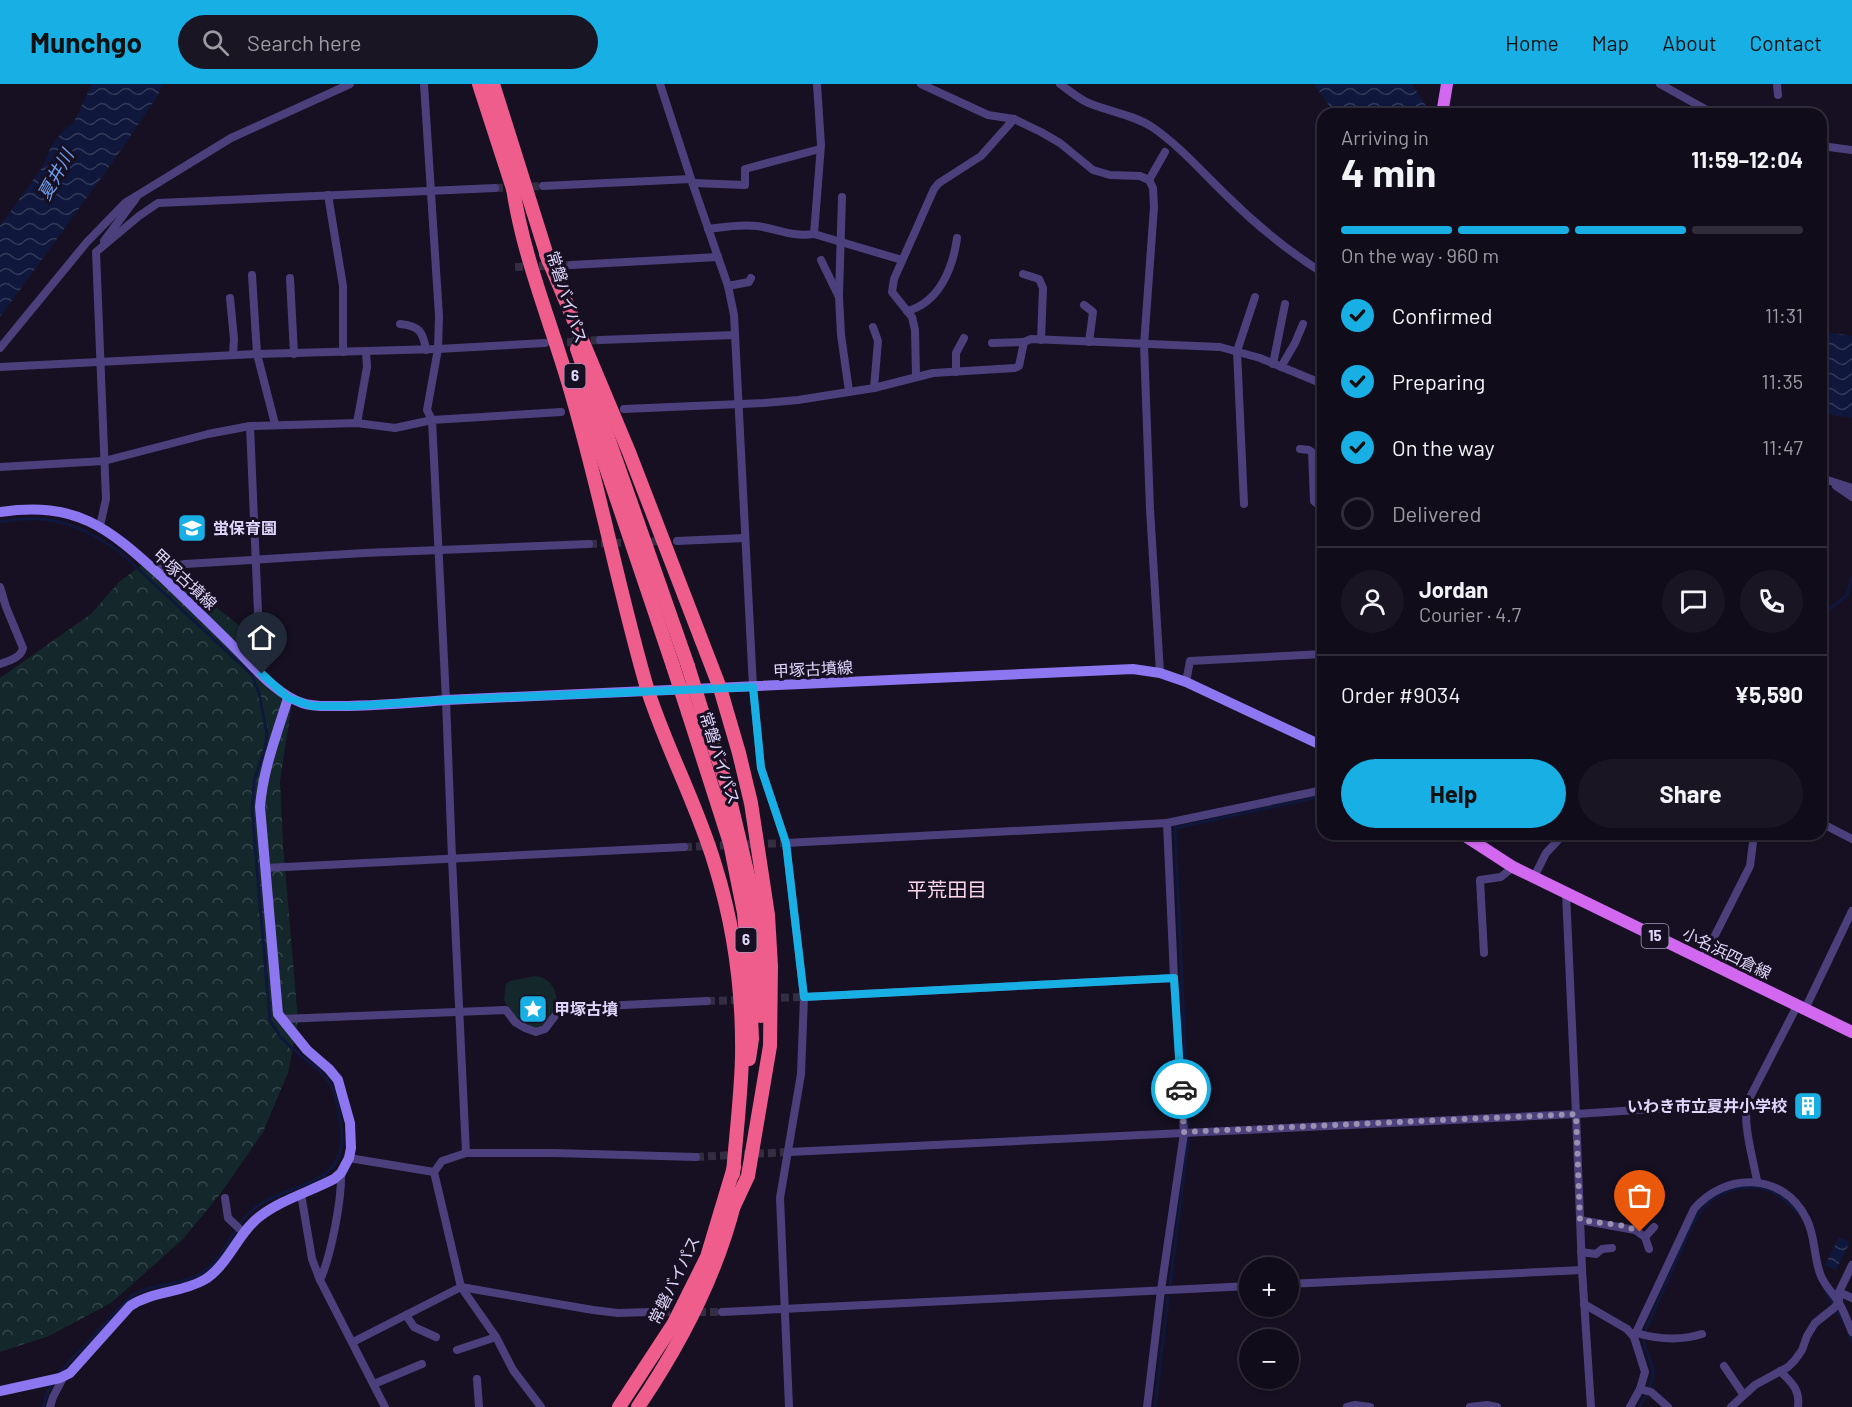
<!DOCTYPE html>
<meta charset="utf-8">
<style>
:root{--surface:#100c1a;--page:#191523;--text:#f1f3f6;--muted:#9c9ba2;--line:#302c39;--accent:#18b0e4}
body{margin:0;font-family:Barlow,"Noto Sans JP",sans-serif;background:var(--page);color:var(--text);height:100vh;display:flex;flex-direction:column;font-size:22px;white-space:nowrap}
*{box-sizing:border-box;margin:0}
p{font-size:20px;color:var(--muted)}
.icon{flex:none;width:33px;height:33px;fill:none;stroke:currentColor;stroke-width:2;stroke-linecap:round;stroke-linejoin:round}
.map{position:relative;flex:1;overflow:hidden}
.drawer{position:absolute;left:1317px;top:24px;width:510px;height:732px;display:flex;flex-direction:column;background:var(--surface);border-radius:18px;box-shadow:0 2px 4px #0004,0 0 0 2px var(--line)}
.drawer>*{flex:none}
.buttons{position:absolute;left:1239px;top:1173px;display:grid;gap:12px}
.buttons a{display:grid;place-items:center;width:60px;height:60px;border-radius:50%;background:var(--surface);box-shadow:0 2px 4px #0004,0 0 0 2px var(--line);font-size:30px}
.pin{position:absolute;display:grid;place-items:center;width:51px;height:51px;color:#fff;margin:-62px -26px;border-radius:50% 50% 50% 0;rotate:-45deg;box-shadow:0 0 6px #0007}
.pin .icon{rotate:45deg}
.courier{position:absolute;display:grid;place-items:center;width:60px;height:60px;margin:-30px;border:4px solid #18b0e4;border-radius:50%;background:#fff;color:#222;box-shadow:0 2px 8px #0007}
.headline em{font-style:normal;font-weight:700}
.headline div{display:flex;flex-direction:column-reverse}
.headline{display:flex;align-items:center;justify-content:space-between;height:102px;padding:0 24px}
h1{font-size:39px;font-weight:700;line-height:45px}
.bar{display:grid;grid-template-columns:repeat(4,1fr);gap:9px 6px;align-content:center;height:72px;padding:0 24px}
.bar i{height:8px;border-radius:4px;background:var(--line)}
.bar .current{background:var(--accent)}
.bar p{grid-column:span 4}
.line{display:flex;align-items:center;gap:15px;padding:0 24px;border-top:2px solid var(--line)}
.line div{flex:1}
.round{display:grid;place-items:center;flex:none;width:63px;height:63px;border-radius:32px;background:var(--page)}
ol{padding:0 24px;list-style:none}
li{display:flex;align-items:center;gap:18px;height:66px}
li p{margin-inline-start:auto}
li .icon{padding:6px;border-radius:50%;background:var(--accent);color:#111;stroke-width:4}
li:last-child{color:var(--muted)}
li i{width:33px;height:33px;border:3px solid var(--line);border-radius:50%}
.cta{display:flex;gap:12px;margin-top:auto;padding:12px 24px}
.cta a{flex:1;height:69px;border-radius:36px;background:var(--accent);color:#111;font-size:24px;font-weight:700;line-height:69px;text-align:center}
.cta a+a{background:var(--page);color:var(--text)}
header{display:flex;align-items:center;gap:36px;box-sizing:border-box;height:84px;padding:0 30px;background:var(--accent);color:#111}
header strong{font-size:28px}
nav{display:flex;gap:33px;margin-inline-start:auto;font-size:21px}
.search{width:420px;height:54px;background:var(--page);display:flex;align-items:center;gap:15px;box-sizing:border-box;padding:0 21px;border-radius:33px;color:var(--muted);font-size:22px}
.map>svg:first-child{display:block}
</style>
<header>
<strong>Munchgo</strong>
<div class="search"><svg class="icon" aria-label="search" viewBox="0 0 24 24"><circle cx="10" cy="10" r="6"/><path d="M15 15l6 6"/></svg>Search here</div>
<nav><a>Home</a><a>Map</a><a>About</a><a>Contact</a></nav>
</header>
<div class="map">
<svg width="1852" height="1323" viewBox="0 0 1852 1323">
<defs>
<pattern id="forest-crowns" width="20" height="18" patternUnits="userSpaceOnUse" patternTransform="scale(1.5)"><rect width="20" height="18" fill="#14282b"/><path d="M2 6a3 3 0 1 1 6 0M12 15a3 3 0 1 1 6 0" fill="none" stroke="#36464b"/></pattern>
<pattern id="water-waves" width="16" height="10" patternUnits="userSpaceOnUse" patternTransform="scale(1.5)"><rect width="16" height="10" fill="#0f183c"/><path d="M0 5q4-4 8 0t8 0" fill="none" stroke="#323959"/></pattern>
</defs>
<rect width="100%" height="100%" fill="#161022"/>
<!-- green -->
<path fill="#14282b" d="M534,892C549,893 556,903 557,918C553,926 550,936 542,942C528,953 509,928 504,916L506,900L510,897Z"/>
<!-- forest -->
<path fill="url(#forest-crowns)" d="M160,475L176,482L198,500L216,523L241,543L265,573L263,588L291,608V625L280,697L283,761L298,937L288,989L263,1048L221,1109L183,1155L111,1219L49,1252L0,1268V594L91,530L119,498L139,483Z"/>
<!-- water -->
<g fill="url(#water-waves)">
<path d="M92,0H162L158,11L112,79L0,233V142L43,82L51,63L62,48L74,38Z"/>
<path d="M1314,0H1412L1431,30H1335Z"/>
<path d="M1821,247L1852,252V334L1821,329Z"/>
<path d="M1839,1153L1850,1158L1836,1186L1825,1181Z"/>
</g>
<g fill="none" stroke-linecap="round" stroke-linejoin="round">
<!-- stream -->
<g stroke="#0f183c" stroke-width="3">
<path d="M0,438C47,428 82,441 120,468L252,591L259,609L267,650L265,664L254,697L252,727L270,937C274,942 277,947 280,952C295,971 320,981 332,1003C338,1016 339,1030 341,1043C351,1105 285,1097 251,1127C231,1145 223,1177 200,1190C179,1202 152,1199 131,1212L56,1292"/>
<path d="M1821,532L1847,511L1852,494"/>
<path d="M1170,1201L1189,1051L1175,744L1323,712"/>
<path d="M1824,1204L1846,1242"/>
<path d="M1848,1248L1852,1258"/>
<path d="M43,1323L47,1309L53,1298"/>
<path d="M1155,1323L1168,1214"/>
<path d="M1639,1323C1645,1314 1654,1298 1653,1286C1651,1273 1641,1263 1645,1248C1655,1223 1667,1198 1678,1173C1686,1155 1693,1134 1707,1120C1722,1104 1756,1098 1775,1109C1784,1114 1792,1123 1800,1130"/>
</g>
<!-- street-tunnel -->
<g stroke="#342e43" stroke-width="8" stroke-dasharray="8 4" stroke-linecap="butt">
<path d="M495,104L543,102"/>
<path d="M515,183L571,181"/>
<path d="M555,259L600,256"/>
<path d="M589,460L666,457"/>
<path d="M684,763L786,759"/>
<path d="M769,914L804,913"/>
<path d="M707,917L742,916"/>
<path d="M696,1073L789,1068"/>
<path d="M650,1228H722"/>
</g>
<!-- street -->
<g stroke="#4c407c" stroke-width="8">
<path d="M660,0L691,95"/>
<path d="M921,0L988,31L1014,35L1041,48L1060,59L1093,86L1110,91L1140,92L1149,96L1153,104L1154,123L1144,261L1150,425L1160,589"/>
<path d="M1060,0C1070,7 1080,16 1091,20C1111,28 1134,31 1152,43C1180,62 1202,88 1226,111C1256,141 1288,167 1323,189"/>
<path d="M1660,0L1714,30"/>
<path d="M1777,0L1778,11"/>
<path d="M1821,62L1852,66"/>
<path d="M1149,96L1165,68"/>
<path d="M693,99L745,101V85L820,65"/>
<path d="M543,102L691,95L728,202L734,231L753,603L761,684L786,759L804,913L801,990L780,1114L789,1323"/>
<path d="M328,111L343,202V268"/>
<path d="M708,145C724,143 740,140 757,142C779,145 790,153 814,150L821,61L817,0"/>
<path d="M814,150L902,176"/>
<path d="M104,157L136,114"/>
<path d="M821,176L839,213L841,251L849,307"/>
<path d="M571,181L718,173"/>
<path d="M1023,190L1039,195L1043,204L1041,256"/>
<path d="M290,194L294,270"/>
<path d="M728,202L749,198L751,194"/>
<path d="M839,211L842,113"/>
<path d="M230,214L234,255L233,271"/>
<path d="M1084,221L1093,228L1089,258"/>
<path d="M907,227C939,219 953,184 957,154"/>
<path d="M400,240C419,242 423,247 426,266"/>
<path d="M873,243L878,257L874,304"/>
<path d="M600,256L735,251"/>
<path d="M992,259L1024,258"/>
<path d="M0,264L87,158L125,119L231,54L350,0"/>
<path d="M1273,280L1285,220"/>
<path d="M0,283L257,270L252,191"/>
<path d="M1281,283L1295,259L1303,240"/>
<path d="M956,288V269L964,254"/>
<path d="M916,292L915,246L912,233L892,208L894,195L934,105L939,99L981,72L1014,35"/>
<path d="M624,325L764,319L798,316L874,304L933,289L1015,284L1019,282L1024,258L1031,255L1220,263L1260,274L1323,300"/>
<path d="M357,339L367,283L366,267"/>
<path d="M275,340L257,270L438,265L545,259"/>
<path d="M250,342L259,552L257,567L252,582"/>
<path d="M1300,365L1309,366L1312,368L1314,417L1323,425"/>
<path d="M0,383L104,377L208,350L250,342L357,339L395,344L432,336L427,326L438,265L439,232L424,0"/>
<path d="M1821,394L1852,404"/>
<path d="M1836,402L1852,413"/>
<path d="M1244,420L1237,267L1255,213"/>
<path d="M100,442L106,415L96,168L139,132L158,119L495,104"/>
<path d="M677,457L745,454"/>
<path d="M154,486L185,480L364,469L589,460"/>
<path d="M0,503L6,523L23,564C21,574 8,577 0,580"/>
<path d="M1186,598L1190,577L1323,570"/>
<path d="M1821,739L1852,755"/>
<path d="M786,759L1167,739L1323,706"/>
<path d="M265,784L684,763"/>
<path d="M1534,793L1546,769L1564,750"/>
<path d="M1484,869L1480,796L1501,793L1513,783"/>
<path d="M1703,875L1750,782L1754,750"/>
<path d="M804,913L1174,894"/>
<path d="M1805,925L1852,827"/>
<path d="M282,935L506,926L515,938L525,944L536,948L545,945L561,924L707,917"/>
<path d="M789,1068L1576,1030L1566,809"/>
<path d="M466,1069L452,774L446,616L432,336L561,328"/>
<path d="M349,1074L434,1088L442,1077L466,1069H555L696,1073"/>
<path d="M434,1088L461,1203L496,1253L513,1286L541,1323"/>
<path d="M341,1089C342,1115 331,1172 320,1196L385,1323"/>
<path d="M1757,1097C1753,1074 1743,1042 1747,1019L1797,922"/>
<path d="M301,1110L312,1175L320,1196"/>
<path d="M225,1114L228,1134L244,1149"/>
<path d="M1580,1136L1635,1146L1645,1153L1649,1165"/>
<path d="M1645,1153L1654,1143"/>
<path d="M1581,1168L1596,1170L1602,1165L1612,1164"/>
<path d="M1582,1186L1576,1030L1747,1019"/>
<path d="M1288,1200L1582,1186L1591,1323"/>
<path d="M1839,1208L1852,1214"/>
<path d="M1584,1220L1627,1245L1634,1253L1645,1288L1640,1305L1630,1323"/>
<path d="M722,1228L1250,1202"/>
<path d="M406,1231L414,1243L436,1253"/>
<path d="M1636,1249C1657,1255 1680,1257 1702,1250"/>
<path d="M1634,1253L1694,1125C1725,1088 1783,1088 1806,1134C1816,1152 1813,1173 1821,1192C1825,1202 1833,1209 1839,1219C1844,1227 1848,1239 1852,1248"/>
<path d="M353,1258L461,1203L593,1226L618,1229L650,1228"/>
<path d="M457,1266L496,1253"/>
<path d="M1724,1282L1743,1310"/>
<path d="M1780,1287C1792,1299 1800,1305 1798,1323"/>
<path d="M477,1295L479,1323"/>
<path d="M374,1300L422,1280"/>
<path d="M1640,1305L1651,1308L1668,1323"/>
<path d="M50,1323L53,1313L64,1292"/>
<path d="M1147,1323L1161,1206L1184,1049L1174,894L1167,739"/>
<path d="M1347,1323L1355,1321L1370,1323"/>
<path d="M1470,1323L1487,1321L1497,1323"/>
<path d="M1731,1323L1755,1301L1788,1283L1795,1276L1802,1266L1807,1252L1815,1239L1834,1224L1839,1218V1208L1852,1181"/>
</g>
<!-- secondary -->
<g stroke="#8d77f0" stroke-width="10">
<path d="M0,428C77,417 107,443 161,492C186,516 211,540 236,565C255,584 276,610 302,619C313,623 325,622 338,622C374,622 410,619 446,616L1133,585L1160,589L1186,598L1323,662"/>
<path d="M0,1307L60,1294L70,1289L130,1222C153,1207 181,1209 204,1196C227,1183 238,1149 259,1133C281,1116 309,1108 334,1095L341,1089L349,1074L351,1064L350,1039L338,996L329,985L307,966L278,930L260,723C263,685 277,650 288,614"/>
</g>
<!-- primary -->
<g stroke="#d168ef" stroke-width="12">
<path d="M1442,30L1447,0"/>
<path d="M1462,750L1513,783L1852,948"/>
</g>
<!-- highway -->
<g stroke="#ee5d8c" stroke-width="14">
<path d="M479,0L515,111"/>
<path d="M493,0L549,178"/>
<path d="M513,104C523,172 550,236 569,301C599,401 618,504 647,604C666,664 697,720 715,781C734,842 743,908 742,973C741,1012 736,1051 733,1090"/>
<path d="M546,170L629,368L720,604L739,669L751,719L768,831L771,882L770,962L748,1092L733,1124"/>
<path d="M577,265L688,582"/>
<path d="M581,309L673,582"/>
<path d="M702,627L726,699L757,829L760,876L761,932"/>
<path d="M688,628L730,759L744,829L749,886L752,955L749,975"/>
<path d="M619,1323L674,1239L707,1173L734,1083"/>
<path d="M638,1323C680,1261 717,1190 735,1117"/>
</g>
<!-- highway-bridge -->
<g stroke="#ee5d8c" stroke-width="14">
<path d="M673,582L688,628"/>
<path d="M688,582L702,627"/>
</g>
</g>
<g fill="none" stroke-linecap="round" stroke-linejoin="round">
<!-- done -->
<path stroke="#9991af" stroke-width="6" stroke-dasharray="0 10.8" d="M1181,1005L1184,1048L1576,1030L1580,1136L1625,1142L1640,1148"/>
<!-- route -->
<path stroke="#18b0e4" stroke-width="8" d="M262,590L288,614L312,622H355L446,616L753,603L761,684L786,759L804,913L1174,894L1181,1005"/>
</g>
<!-- icons -->
<defs>
<g id="school-square" transform="scale(1.5)"><rect x="-9" y="-9" width="18" height="18" rx="4" fill="#18b0e4" stroke="#161022"/><path d="M0-5L7-2L0 1L-7-2ZM-4 1L0 2.5L4 1V4Q0 6-4 4Z" fill="#fff"/></g>
<g id="sight-square" transform="scale(1.5)"><rect x="-9" y="-9" width="18" height="18" rx="4" fill="#18b0e4" stroke="#161022"/><path d="M0-6L1.8-2.2L6-1.7L2.9 1.2L3.7 5.4L0 3.3L-3.7 5.4L-2.9 1.2L-6-1.7L-1.8-2.2Z" fill="#fff"/></g>
<g id="building-square" transform="scale(1.5)"><rect x="-9" y="-9" width="18" height="18" rx="4" fill="#18b0e4" stroke="#161022"/><path d="M-4-6H4V6H1V3H-1V6H-4ZM-2.5-4.3h1.7v1.8h-1.7ZM.8-4.3h1.7v1.8H.8ZM-2.5-1h1.7V.8h-1.7ZM.8-1h1.7V.8H.8Z" fill="#fff"/></g>
</defs>
<g fill-rule="evenodd">
<use href="#school-square" x="192" y="444"/>
<use href="#sight-square" x="533" y="925"/>
<use href="#building-square" x="1808" y="1022"/>
</g>
<g text-anchor="middle" stroke-width="6" stroke-linejoin="round" paint-order="stroke">
<!-- shield labels -->
<g fill="#161022" stroke="#a39bba" stroke-width="1.5">
<rect x="564.5" y="280" width="21" height="24" rx="4.5"/>
<rect x="1641.5" y="840" width="27" height="24" rx="4.5"/>
<rect x="735.5" y="844" width="21" height="24" rx="4.5"/>
</g>
<g font-size="15" font-weight="bold" fill="#e0d6fb">
<text x="575" y="297">6</text>
<text x="1655" y="857">15</text>
<text x="746" y="861">6</text>
</g>
<!-- street labels -->
<g font-size="16" fill="#e0d6fb" stroke="#161022">
<text transform="translate(567 213) rotate(72)" y="6">常磐バイパス</text>
<text transform="translate(185 495) rotate(43)" y="6">甲塚古墳線</text>
<text transform="translate(813 585) rotate(-3)" y="6">甲塚古墳線</text>
<text transform="translate(720 674) rotate(72)" y="6">常磐バイパス</text>
<text transform="translate(1727 869) rotate(26)" y="6">小名浜四倉線</text>
<text transform="translate(674 1196) rotate(-64)" y="6">常磐バイパス</text>
</g>
<!-- poi labels -->
<g font-size="16" font-weight="bold" fill="#e0d6fb" stroke="#161022" text-anchor="start">
<text x="213" y="450">蛍保育園</text>
<text x="554" y="931">甲塚古墳</text>
<text x="1787" y="1028" text-anchor="end">いわき市立夏井小学校</text>
</g>
<!-- water labels -->
<g font-size="18" font-style="italic" fill="#6fa0f0" stroke="#161022">
<text transform="translate(56 91) rotate(-61)" y="6">夏井川</text>
</g>
<!-- quarter labels -->
<g font-size="20" fill="#fbd7e8" stroke="#161022">
<text x="947" y="813">平荒田目</text>
</g>
</g>
</svg>
<div class="buttons">
<a>+</a>
<a>−</a>
</div>
<div class="pin" style="left:1640px;top:1148px;background:#ea580c"><svg class="icon" aria-label="bag" viewBox="0 0 24 24"><path d="M5 8h14l-1 12H6zM9 8a3 3 0 0 1 6 0"/></svg></div>
<div class="pin" style="left:262px;top:590px;background:#1f2937"><svg class="icon" aria-label="home" viewBox="0 0 24 24"><path d="M3 11l9-7 9 7M6 9v11h12V9"/></svg></div>
<div class="courier" style="left:1181px;top:1005px"><svg class="icon" aria-label="car" viewBox="0 0 24 24"><path d="M5 17H2v-5l4-1 3-4h7l3 4 3 1v5h-3M9 17h6M6 11h13"/><circle cx="7" cy="17" r="2"/><circle cx="17" cy="17" r="2"/></svg></div>
<section class="drawer">
<div class="headline"><div><h1>4 min</h1><p>Arriving in</p></div><em>11:59–12:04</em></div>
<div class="bar"><i class="current"></i><i class="current"></i><i class="current"></i><i></i><p>On the way · 960 m</p></div>
<ol>
<li><svg class="icon" aria-label="check" viewBox="0 0 24 24"><path d="M5 12l5 5 9-10"/></svg>Confirmed<p>11:31</p></li>
<li><svg class="icon" aria-label="check" viewBox="0 0 24 24"><path d="M5 12l5 5 9-10"/></svg>Preparing<p>11:35</p></li>
<li><svg class="icon" aria-label="check" viewBox="0 0 24 24"><path d="M5 12l5 5 9-10"/></svg>On the way<p>11:47</p></li>
<li><i></i>Delivered</li>
</ol>
<div class="line" style="height:108px"><a class="round"><svg class="icon" aria-label="person" viewBox="0 0 24 24"><circle cx="12" cy="8" r="4"/><path d="M4 21q1-7 8-7t8 7"/></svg></a><div><b>Jordan</b><p>Courier · 4.7</p></div><a class="round"><svg class="icon" aria-label="chat" viewBox="0 0 24 24"><path d="M4 5h16v11H9l-5 4z"/></svg></a><a class="round"><svg class="icon" aria-label="phone" viewBox="0 0 24 24"><path d="M5 4h4l2 5-3 2q2 4 5 5l2-3 5 2v4C11 20 4 13 5 4z"/></svg></a></div>
<div class="line" style="height:78px"><div>Order #9034</div><b>¥5,590</b></div>
<div class="cta"><a>Help</a><a>Share</a></div>
</section>
</div>
